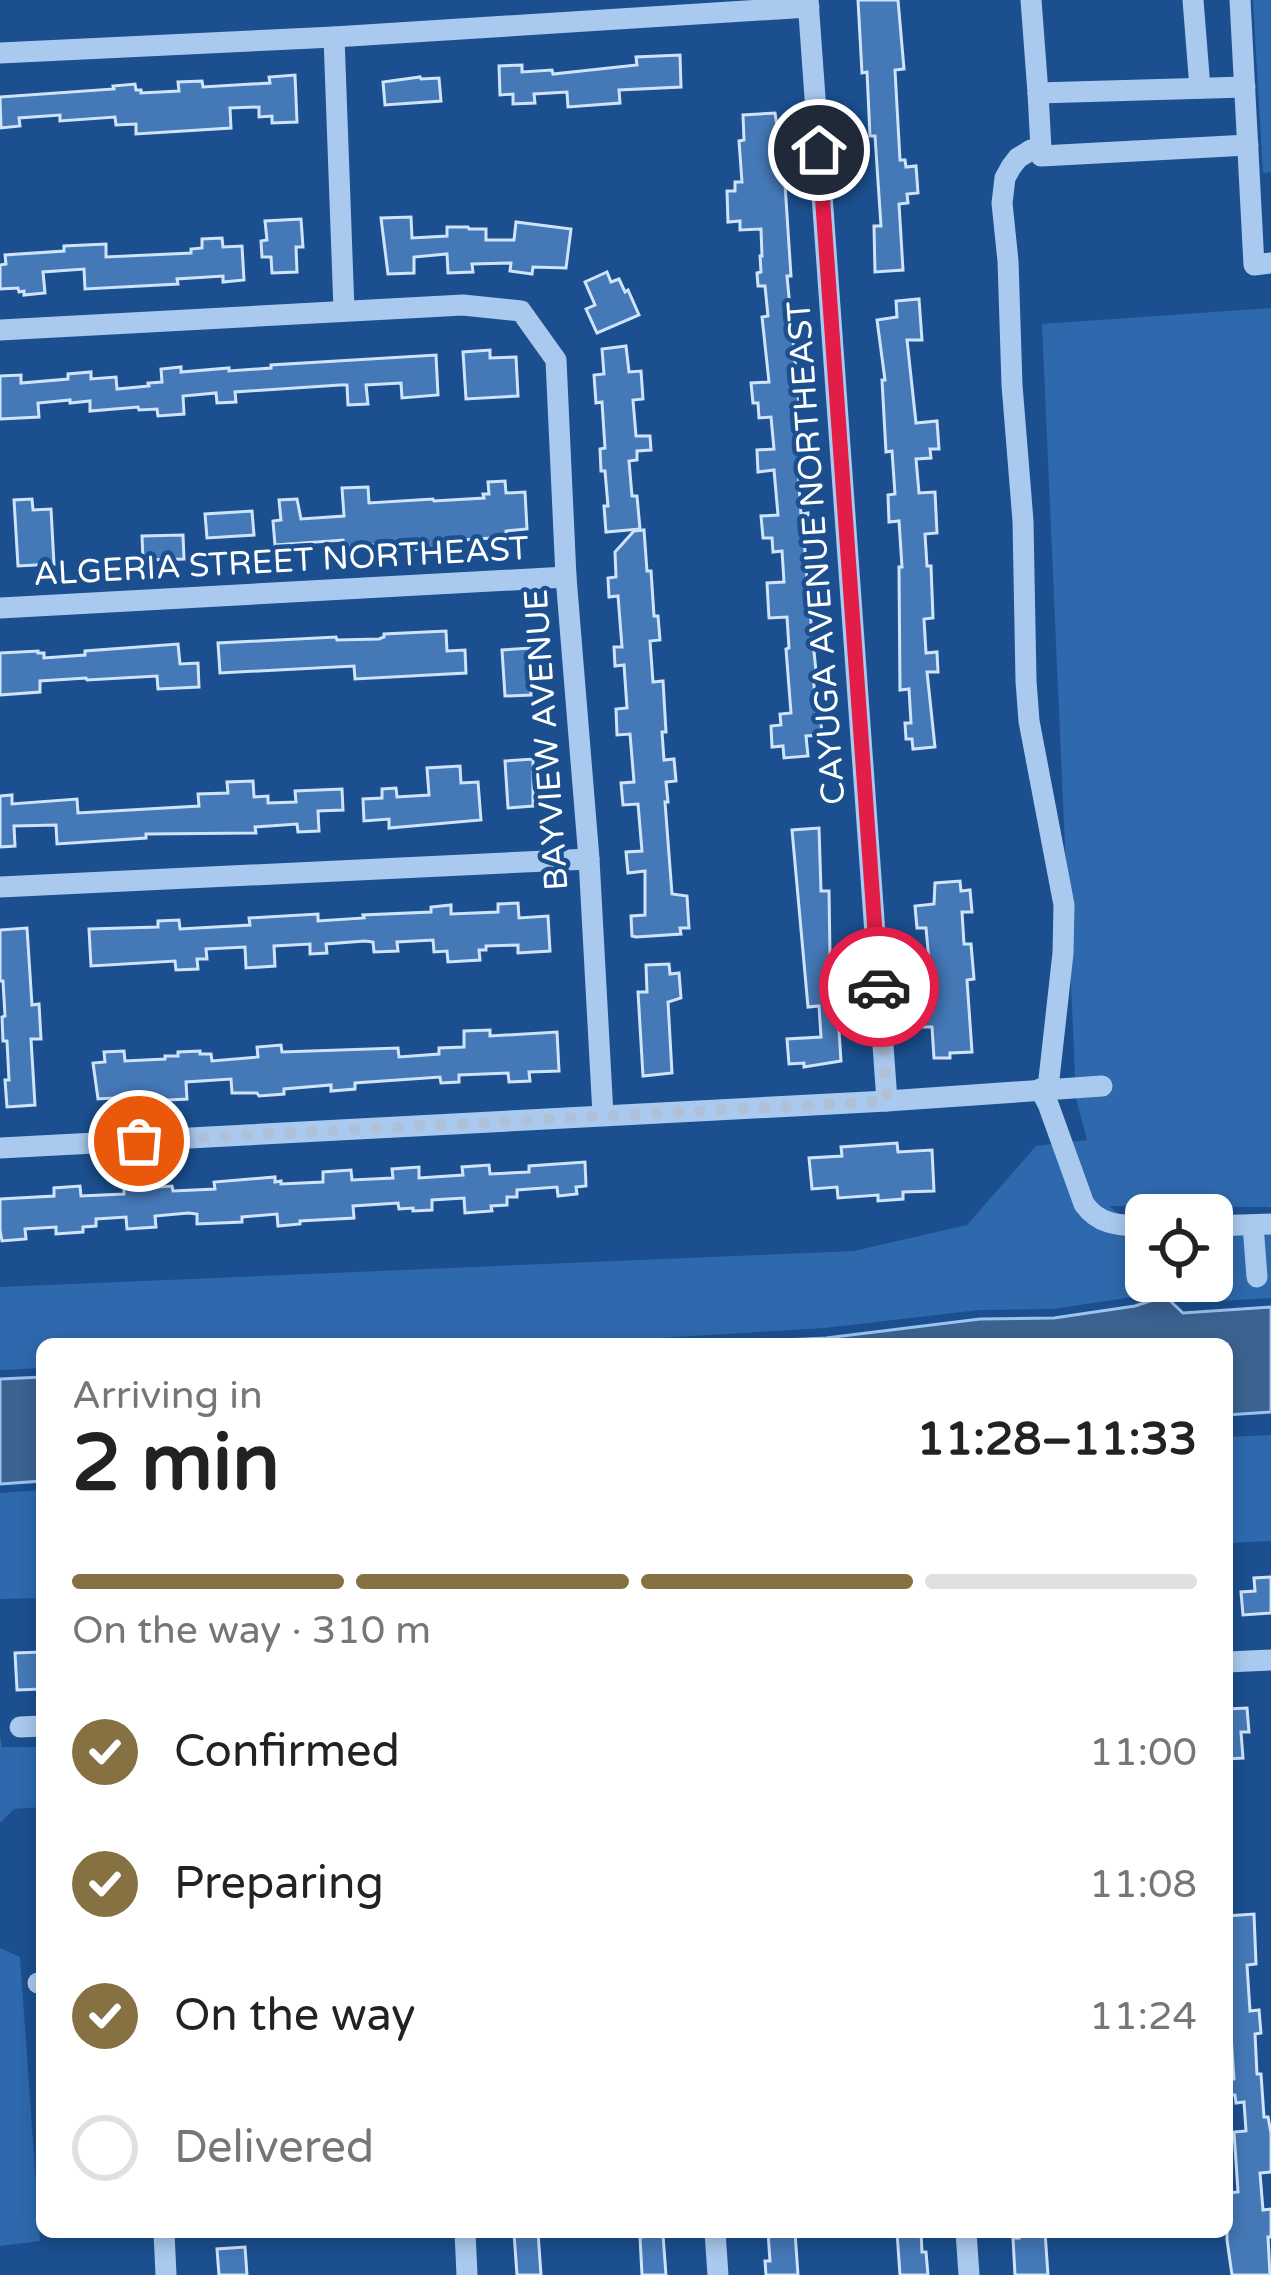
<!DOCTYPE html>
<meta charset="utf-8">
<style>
:root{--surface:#fff;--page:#f2f2f2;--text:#222;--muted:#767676;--line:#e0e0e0;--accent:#857141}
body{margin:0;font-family:"Varela Round",sans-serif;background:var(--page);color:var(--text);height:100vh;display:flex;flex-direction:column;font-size:45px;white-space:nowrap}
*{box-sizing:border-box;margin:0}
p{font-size:39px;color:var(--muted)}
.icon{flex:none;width:66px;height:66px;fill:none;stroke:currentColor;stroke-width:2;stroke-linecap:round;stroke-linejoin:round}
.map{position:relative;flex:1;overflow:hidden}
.sheet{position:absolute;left:36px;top:1338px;width:1197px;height:900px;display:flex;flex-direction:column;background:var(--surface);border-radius:18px;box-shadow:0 6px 18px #0003}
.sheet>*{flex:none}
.controls{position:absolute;left:1125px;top:1194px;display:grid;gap:24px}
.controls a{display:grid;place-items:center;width:108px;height:108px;border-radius:18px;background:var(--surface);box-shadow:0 6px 18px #0003;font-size:60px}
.pin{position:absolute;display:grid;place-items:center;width:102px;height:102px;color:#fff;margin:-51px;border:6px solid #fff;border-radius:50%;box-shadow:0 3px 12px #0007}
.courier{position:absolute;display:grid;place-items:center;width:120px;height:120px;margin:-60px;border:9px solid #e11d48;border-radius:50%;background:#fff;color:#222;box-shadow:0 3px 15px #0007}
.head em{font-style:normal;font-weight:800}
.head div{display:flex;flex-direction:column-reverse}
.head{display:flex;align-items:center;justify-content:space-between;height:204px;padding:0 36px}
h1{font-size:78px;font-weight:800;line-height:90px}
.bar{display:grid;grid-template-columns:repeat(4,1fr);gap:18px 12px;align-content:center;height:144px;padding:0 36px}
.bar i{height:15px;border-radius:9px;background:var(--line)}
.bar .on{background:var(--accent)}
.bar p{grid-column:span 4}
ol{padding:0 36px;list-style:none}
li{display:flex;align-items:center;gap:36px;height:132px}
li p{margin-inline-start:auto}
li .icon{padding:12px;border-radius:50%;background:var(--accent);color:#fff;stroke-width:4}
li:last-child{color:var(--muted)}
li i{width:66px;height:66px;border:6px solid var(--line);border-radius:50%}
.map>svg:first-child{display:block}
</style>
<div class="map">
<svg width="1271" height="2275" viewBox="0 0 1271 2275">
<rect width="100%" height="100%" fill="#1b4f8f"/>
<!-- green -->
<g fill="#2e69ad" fill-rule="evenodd">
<path d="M1253,0H1271V172L1263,173Z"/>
<path d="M1271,308V1207L1109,1206L1119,1214L1271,1215V1298L1185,1303L1165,1287L1133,1297L1053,1309L979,1310L825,1328L556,1344H42V1368L0,1370V1287L854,1251L967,1225L1036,1146L1087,1140L1076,1098L1042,324ZM1146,1215H1212V1281H1146Z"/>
<path d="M1271,1435V1541L1227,1543V1437Z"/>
<path d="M42,1490V1598L0,1599V1493Z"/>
<path d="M0,1735L2,1747H42V1807L14,1809L0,1823Z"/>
<path d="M0,1948L20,1957L40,2241L0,2246Z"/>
</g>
<!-- water -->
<g fill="#3c6290" stroke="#9cc4f0" stroke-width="3">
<path d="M1165,1296L1183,1313L1271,1307V1412L1227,1415V1344H693L826,1338L980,1319L1054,1318L1135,1306Z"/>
<path d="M42,1377V1481L0,1484V1379Z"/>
</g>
<!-- building -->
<g fill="#4478b7" stroke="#cfe3fa" stroke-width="3">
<path d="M858,0H898L904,69L895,70L900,160H905L906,167L916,166L918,193L907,194L908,203L899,204L903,270L875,272L874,226H881L875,136H870L867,72L862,73Z"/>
<path d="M680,55L681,87L619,90L620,103L568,107L567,92L534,94L535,103L513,104V94L500,95L499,66L522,65V72L552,70L553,74L637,65L636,57Z"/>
<path d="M295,75L297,122L272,123V116L259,117V107L230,108L231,128L136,134V124L116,125L115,117L60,121V115L19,118L20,126L1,128L0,97L114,89L113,86L135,84L136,90H141V93L179,91L178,82L202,81L203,87L270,83L269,77Z"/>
<path d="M420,77L421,79L439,78L441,101L385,105L383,82Z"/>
<path d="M775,113L779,138H782L791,276H787L799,403H794L797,447H801L803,470H798L801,514L808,513L809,536L804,537L807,580H812L814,602L809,603L816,671L813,672L816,711H820L822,735L806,736L808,756L784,758L783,746L772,747L771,726L781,725L780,714L791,713L786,649L789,648L787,617L769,618L767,583L784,582L782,551L773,552L772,538H763L761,516L778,515L774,470L758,472L757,450L774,449L771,417L759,418L758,403H753L751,383L769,382L762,317L768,316L765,286H758L757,273L761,272L760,256H762L761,229L740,230V221L728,222L727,191H735V182H742L739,141L744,140L743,115Z"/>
<path d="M411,217L412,238L447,236V227H468L469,229H486V240H514L516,222L571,229L566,268L533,267L532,274L510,271L511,263L472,264L473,272L448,273L447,254L414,257V273L388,274L381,218Z"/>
<path d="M301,219L303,247H296L297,272L272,273L271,257H262L261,241L267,240L265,221Z"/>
<path d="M222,238L223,247L242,246L244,280L223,282V276L177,279L178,284L85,289L84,269L43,272L45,293L24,295V291L19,292L18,288L0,289V265L6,264L5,255L64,251V246L106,244V257L191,253V249L202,248V239Z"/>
<path d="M607,272L611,282L619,279L625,292L628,290L639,315L597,333L586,309L595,305L585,282Z"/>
<path d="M919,299L922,340H907L916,423L937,421L939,449H930L931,458L916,459L919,493L935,492L937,533L925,534L927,566H931L933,618L924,619L926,653L937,652L938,672H927L935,747L913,749L912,739H906L905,723H911L909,689L900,690L899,567H902L899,521L889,522L888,495L895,494L892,451L886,452L882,380H885L877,320L897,317L896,301Z"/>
<path d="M626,346L629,372L641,371L643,399L633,400L636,436H650L651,450L637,451V460L629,461L632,496H637L640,529L606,532L604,506H608L605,471H601L600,449L605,448L602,402L596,403L594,375L604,374L602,349Z"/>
<path d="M490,350V358L516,357L518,396L466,399L463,352Z"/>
<path d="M436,355L438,395L402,398L401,383L366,385L368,404L348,405L347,385H340L235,392L236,402L217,403L216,393L183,396L184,414L158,416L157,409L139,410L138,407L90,411V401L70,403V400L38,403L39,417L0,419V376L21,375V383L68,379V374L91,372V379L116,377L117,389L149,386L148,383L162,382L161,369L181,367V372L229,368V371L271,368V365Z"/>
<path d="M505,481L506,493L525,492L527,529L506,531V537L436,542V548L408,550V542L343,547V540L275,545L273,521L281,520L279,500L297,499L301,519L344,516L342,488L368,487L369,503L433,499L434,501L484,498L483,494H489L488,482Z"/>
<path d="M32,499L33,510L51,509L54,564L18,566L14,500Z"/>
<path d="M252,511L254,535L207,538L205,514Z"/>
<path d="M644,530L647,571H651L654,616H658L660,640L650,641L653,682L663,681L666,732H662L664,760L674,759L676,781L666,782L668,802H665L672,894L687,896L689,928H680L681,934L636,937L632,936L631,916L645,915V871L628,873L626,852L642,851L638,804L623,805L621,783L634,782L630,734L617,735L616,709L627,708L624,665L615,666L614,647H622L618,596L609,597L608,578L616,577L615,552L634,531Z"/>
<path d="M183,535L184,559L143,560L142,536Z"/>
<path d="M446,631L447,651L465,650L466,673L355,679L354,666L220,673L218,643L336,637L337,640L379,639L384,637V634Z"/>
<path d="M178,644L180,664L198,663L199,687L158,689L157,676L87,680L86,678L40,681V692L0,695V653L38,651V653H44V658L85,655V651Z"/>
<path d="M531,648V695L505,696L502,650Z"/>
<path d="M533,759V806L508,808L505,761Z"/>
<path d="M460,766L461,783L478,782L481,820L389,828V819L364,821L363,799L382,798V789L396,788L397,797L429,795L427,768Z"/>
<path d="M253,781L254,797L268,796V803L296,802L295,791L342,789L343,810L318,811L319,831L298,832L297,824L255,827L256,833L146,834V838L57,844L56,825L14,826L15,846L0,847V796L12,795V804L77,799L78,813L199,806L198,794L228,793L227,782Z"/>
<path d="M819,828L821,891H829L830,955L834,954L841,1061L804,1067V1063L789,1064L787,1039L821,1037L819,1006L808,1007L792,830Z"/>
<path d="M960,881L961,891L970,890L972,912H962L964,944H971L974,979L967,980L972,1052L950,1053V1058H934L932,1027H923L922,1011H928L926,982H931L926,928H917L915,906L934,904L935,883Z"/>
<path d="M518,903L519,918L548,916L550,951L518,953V945L486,946V950H479L480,960L448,962L447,951L434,952L433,940L397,942L398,951L374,952L373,942L365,941L326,944L327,953L310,954V944L274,946L275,966L246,968L245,947L206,949L207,959H197L198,969L176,970L175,961L91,966L89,929L158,927V921L179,920L180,929L250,925L249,918L318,914V921L364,918L363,915L431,912V907L451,905V914L498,912V904Z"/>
<path d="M27,928L32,1005L39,1004L41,1039H31L35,1105L7,1107L5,1080H9L7,1041H3L2,1017L5,1016L3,981H0V930Z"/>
<path d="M669,964L670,974L679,973L681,998L668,1002L672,1073L643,1076L638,992H647L646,965Z"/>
<path d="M490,1030V1036L557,1032L559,1071L529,1072L530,1081L509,1082L508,1073L459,1075V1082L441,1083L440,1077L355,1083V1089L331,1091V1085L284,1089V1094L259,1096L257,1093H232L231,1079L186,1082L187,1099L129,1102L128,1097L98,1099L93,1063L105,1062L104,1052L124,1051L125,1061L165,1059V1056H178V1052L200,1051V1054H211L212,1061L258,1057L257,1047L281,1045L282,1052L398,1048L399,1057L439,1054V1048L464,1047V1031Z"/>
<path d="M897,1143L898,1152L932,1150L934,1191L903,1192V1199L878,1201V1195L838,1198L837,1187L812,1189L809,1158L842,1156L841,1147Z"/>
<path d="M585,1162L586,1186L576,1187L577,1194L558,1196L557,1187L517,1190V1197H507V1205L491,1206L492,1211L465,1213L464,1198L432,1200V1210L413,1211V1208L399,1209L398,1203L353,1206L354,1218L300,1221V1224L278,1226L277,1214L242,1217V1222L197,1224V1214L188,1213L155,1216L156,1227L127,1229L126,1217L96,1219V1226L83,1227V1232L56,1234V1227L25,1229L26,1239L2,1241L0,1230V1199L54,1196V1188L80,1186L81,1196L124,1194V1186L147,1184V1188L172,1186L173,1191L215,1189L214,1182L275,1177V1182L281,1181V1184L323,1182V1172L351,1170L352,1180L393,1178L392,1169L419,1167V1178L463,1175L462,1167L489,1165L490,1174L529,1172V1166Z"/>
<path d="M1271,1577V1613L1243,1615L1241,1592L1255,1591L1254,1578Z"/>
<path d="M42,1652V1689L17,1690L15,1653Z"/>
<path d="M1247,1708L1249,1732H1241L1243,1758L1227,1759V1709Z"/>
<path d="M1254,1914L1256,1964L1247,1965L1250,2011L1259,2010L1261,2033L1255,2034L1257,2074H1261L1264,2117H1268L1271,2133V2172L1260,2173L1263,2210L1271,2209V2237H1268L1270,2275H1232L1227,2240V2193L1238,2192L1234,2132L1246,2131L1244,2102L1236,2103L1235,2095H1227V2080L1234,2079L1231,2035L1227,2036V1916Z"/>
<path d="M538,2232L541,2275H517L514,2233Z"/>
<path d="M768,2232H795L798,2275H766L765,2261H770Z"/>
<path d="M897,2232H921L922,2252H926L928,2275H900Z"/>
<path d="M1018,2232H1045L1048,2275H1015L1013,2238H1019Z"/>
<path d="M663,2235L666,2275H642L640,2237Z"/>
<path d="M245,2247L247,2275H219L217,2249Z"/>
</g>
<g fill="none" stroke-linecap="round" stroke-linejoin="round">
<!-- minor -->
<g stroke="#a9c9ee" stroke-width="21">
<path d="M808,0L887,1101"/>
<path d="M1031,0L1038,93"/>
<path d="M1193,0L1200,88"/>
<path d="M1240,0L1254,265L1271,263"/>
<path d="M334,37L344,310"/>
<path d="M0,53L334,37L809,7"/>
<path d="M1245,87L1038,93L1041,149V156L1248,145"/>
<path d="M1041,149L1031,150L1018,158L1011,167L1005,178L1002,203L1008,261L1012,385L1023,521L1026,681L1029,721L1064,905L1063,953L1048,1088"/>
<path d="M0,330L463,305L521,311L556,360L566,577L589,859L603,1115"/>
<path d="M0,608L566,577"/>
<path d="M0,887L589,859"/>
<path d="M1040,1089L1048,1104L1084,1204C1100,1226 1120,1225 1146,1227"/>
<path d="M0,1148L887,1101L1102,1086"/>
<path d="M1253,1225L1257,1277"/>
<path d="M1212,1226L1271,1224"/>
<path d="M1227,1662L1271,1660"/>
<path d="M20,1727L42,1726"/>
<path d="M38,1983H42"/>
<path d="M164,2232L166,2275"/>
<path d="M465,2232L467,2275"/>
<path d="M715,2232L718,2275"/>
<path d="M966,2232L969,2275"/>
</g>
</g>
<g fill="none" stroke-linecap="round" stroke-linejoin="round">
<!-- done -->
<path stroke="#afc1d8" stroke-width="12" stroke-dasharray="0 21.6" d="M139,1141L887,1101L879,987"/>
<!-- route -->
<path stroke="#e11d48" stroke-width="15" d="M819,150L879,987"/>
</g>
<g text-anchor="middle" stroke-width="9" stroke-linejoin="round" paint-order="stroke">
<!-- street labels -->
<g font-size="33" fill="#fff" stroke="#1b4f8f">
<text transform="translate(815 553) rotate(-94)" y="12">CAYUGA AVENUE NORTHEAST</text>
<text transform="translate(281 560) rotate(-3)" y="12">ALGERIA STREET NORTHEAST</text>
<text transform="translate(545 740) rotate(-94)" y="12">BAYVIEW AVENUE</text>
</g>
</g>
</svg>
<div class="controls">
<a><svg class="icon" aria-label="locate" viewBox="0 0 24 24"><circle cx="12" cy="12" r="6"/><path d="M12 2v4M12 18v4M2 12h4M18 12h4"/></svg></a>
</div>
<div class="pin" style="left:139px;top:1141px;background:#ea580c"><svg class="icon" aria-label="bag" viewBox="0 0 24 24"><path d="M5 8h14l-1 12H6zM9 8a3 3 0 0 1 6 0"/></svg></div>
<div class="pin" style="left:819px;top:150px;background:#1f2937"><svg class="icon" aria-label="home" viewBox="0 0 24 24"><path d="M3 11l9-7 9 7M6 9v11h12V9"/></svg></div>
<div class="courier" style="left:879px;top:987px"><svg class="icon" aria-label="car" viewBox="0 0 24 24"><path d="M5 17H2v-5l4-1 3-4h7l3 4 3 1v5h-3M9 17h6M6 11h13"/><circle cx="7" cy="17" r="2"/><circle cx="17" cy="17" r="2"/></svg></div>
<section class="sheet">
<div class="head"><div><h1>2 min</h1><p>Arriving in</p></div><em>11:28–11:33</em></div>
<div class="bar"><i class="on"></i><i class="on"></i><i class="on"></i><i></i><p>On the way · 310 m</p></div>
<ol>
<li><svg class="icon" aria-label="check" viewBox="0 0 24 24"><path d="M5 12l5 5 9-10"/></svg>Confirmed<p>11:00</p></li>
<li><svg class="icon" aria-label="check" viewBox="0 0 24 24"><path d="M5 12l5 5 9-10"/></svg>Preparing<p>11:08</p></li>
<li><svg class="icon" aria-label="check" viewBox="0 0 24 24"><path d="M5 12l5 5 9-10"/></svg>On the way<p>11:24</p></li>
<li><i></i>Delivered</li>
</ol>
</section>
</div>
